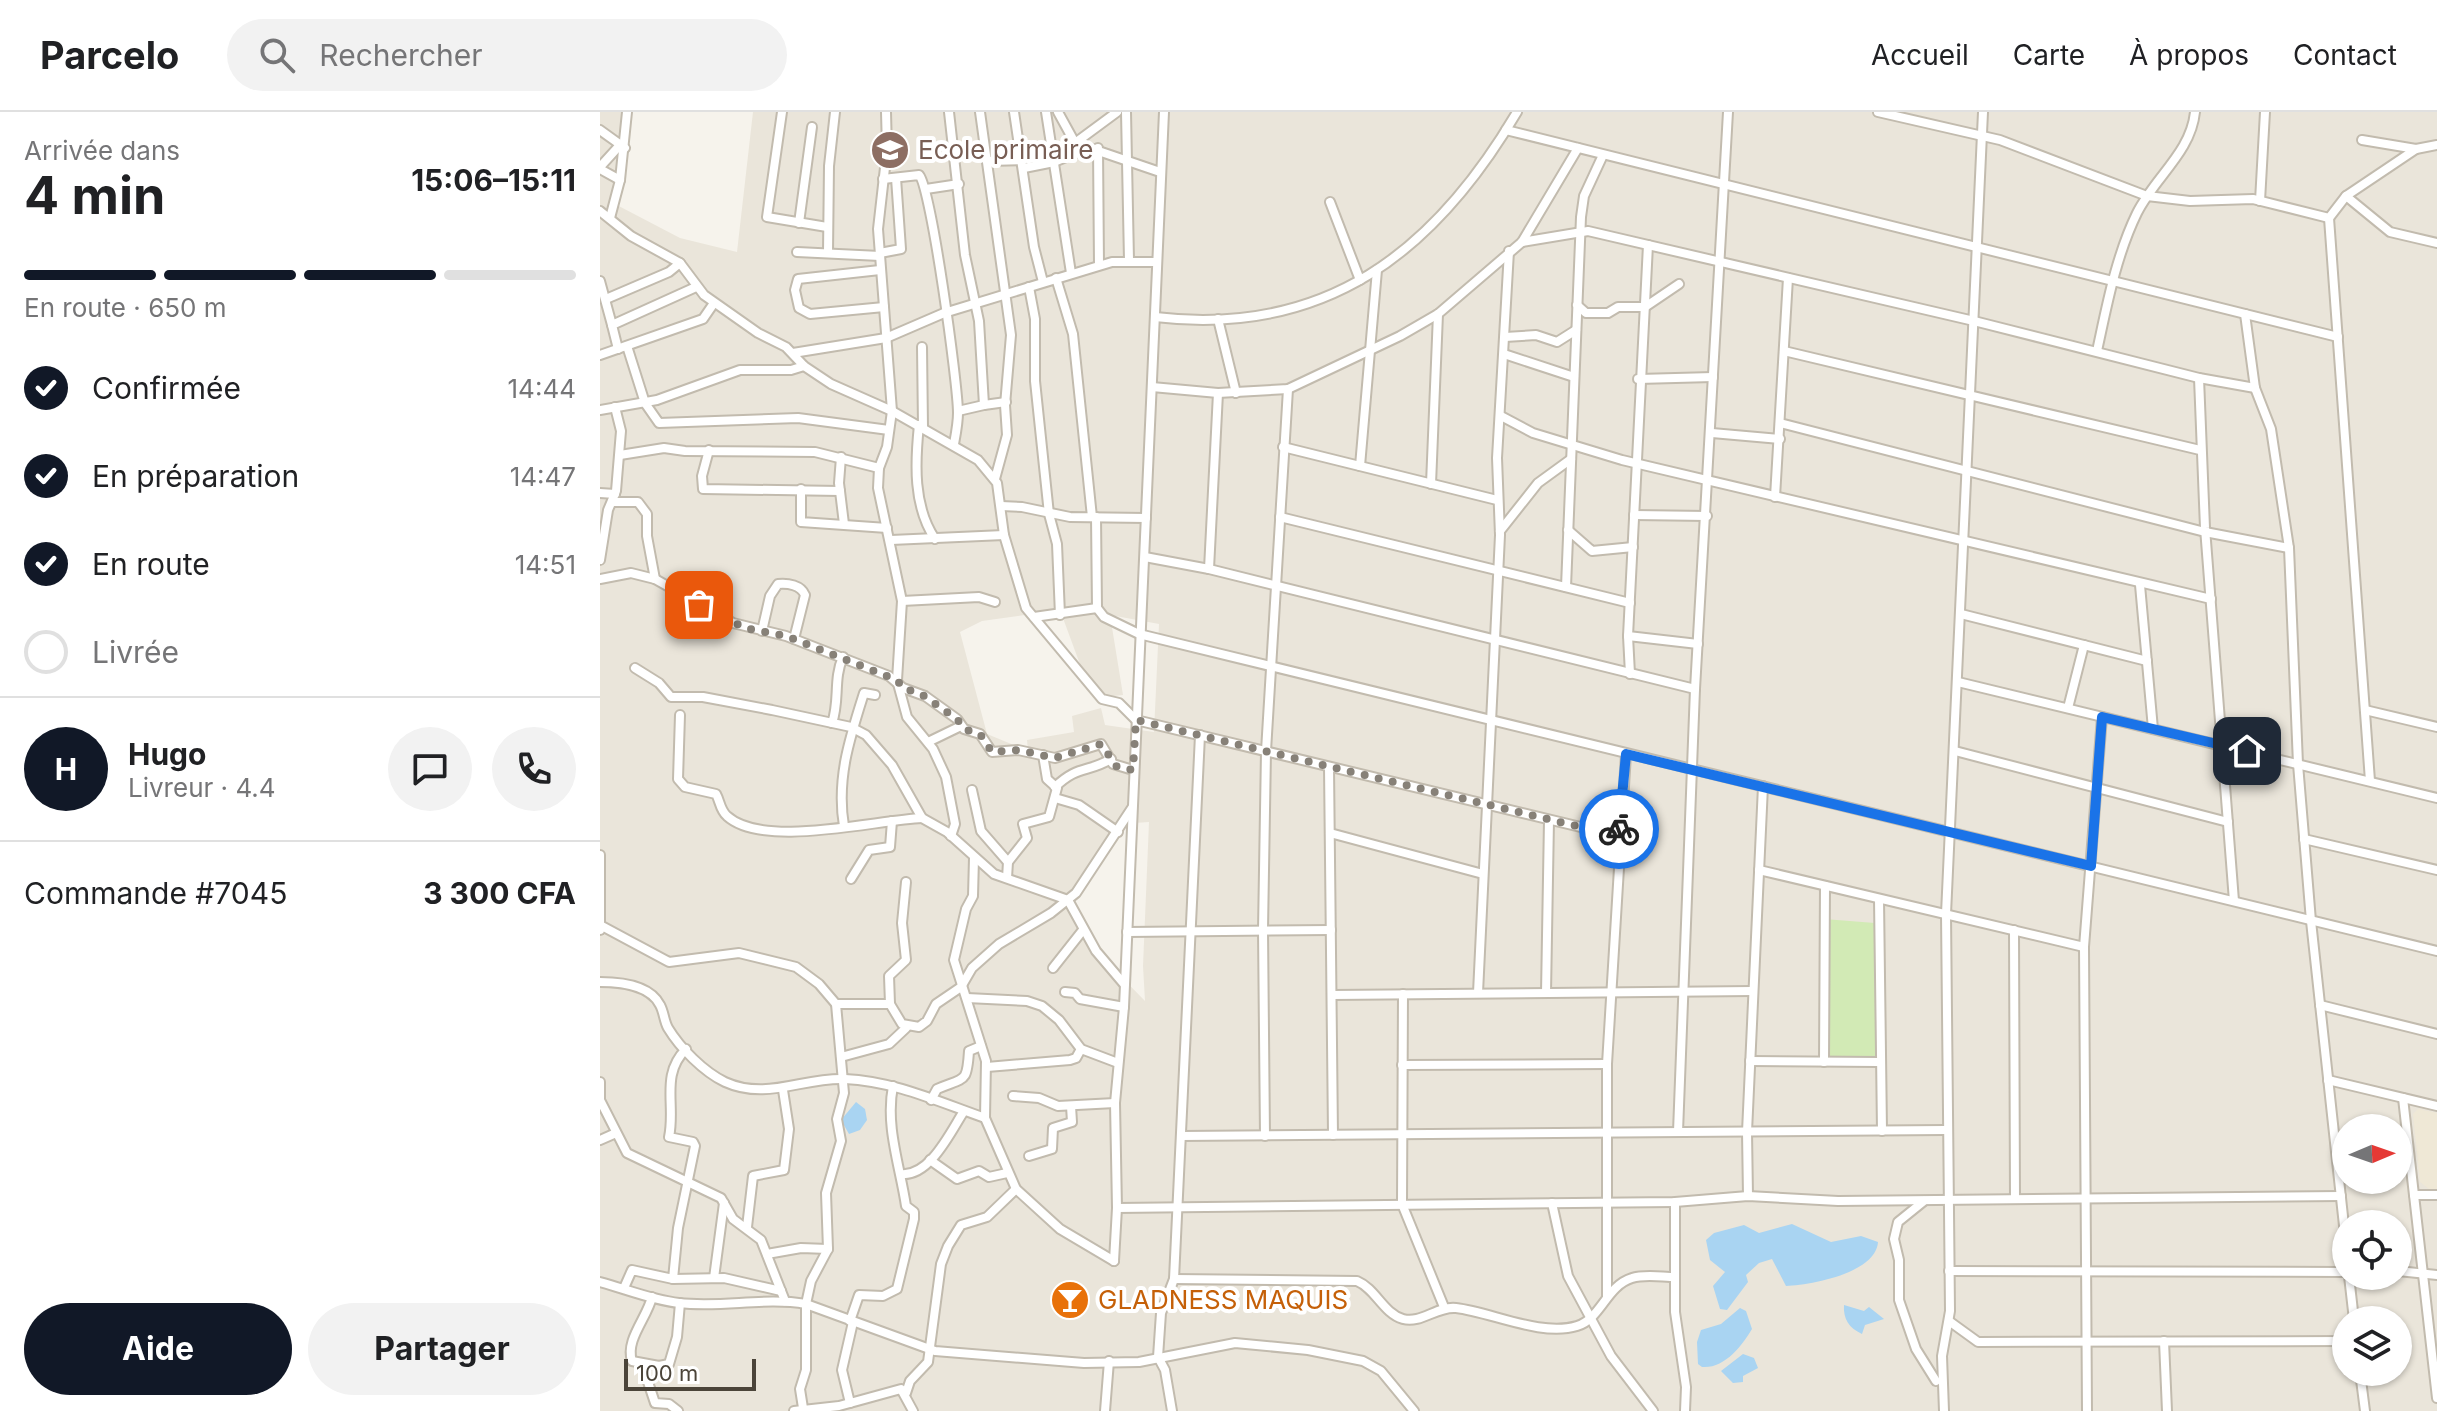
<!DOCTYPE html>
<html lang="fr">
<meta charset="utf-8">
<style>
:root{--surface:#fff;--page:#f2f2f2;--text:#202124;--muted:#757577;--line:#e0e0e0;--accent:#111827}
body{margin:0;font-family:Inter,sans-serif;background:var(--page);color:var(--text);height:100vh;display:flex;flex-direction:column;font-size:30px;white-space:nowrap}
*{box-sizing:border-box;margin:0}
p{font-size:26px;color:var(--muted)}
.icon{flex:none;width:44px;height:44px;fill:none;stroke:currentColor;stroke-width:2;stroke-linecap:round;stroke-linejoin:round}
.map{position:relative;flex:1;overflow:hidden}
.details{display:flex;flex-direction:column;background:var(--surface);width:600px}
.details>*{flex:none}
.needle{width:52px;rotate:88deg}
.tools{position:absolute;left:1732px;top:1002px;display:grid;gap:16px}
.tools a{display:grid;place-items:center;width:80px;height:80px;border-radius:50%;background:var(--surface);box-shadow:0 2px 6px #0004;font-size:40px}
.scale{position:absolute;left:24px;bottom:20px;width:132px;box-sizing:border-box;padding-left:8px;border:4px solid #4b4439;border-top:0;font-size:22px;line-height:28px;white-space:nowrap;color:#4b4439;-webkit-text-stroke:6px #fff;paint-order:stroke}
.pin{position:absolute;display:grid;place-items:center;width:68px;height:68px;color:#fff;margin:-34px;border-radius:16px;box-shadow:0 4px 12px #0006}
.courier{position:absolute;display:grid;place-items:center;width:80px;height:80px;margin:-40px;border:6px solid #1a73e8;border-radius:50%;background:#fff;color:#222;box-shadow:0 2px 10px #0007}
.headline em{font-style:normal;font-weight:700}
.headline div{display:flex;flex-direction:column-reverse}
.headline{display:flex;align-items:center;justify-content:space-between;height:136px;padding:0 24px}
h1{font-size:52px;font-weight:700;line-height:60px}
.bar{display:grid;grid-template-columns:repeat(4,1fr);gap:12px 8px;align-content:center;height:96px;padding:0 24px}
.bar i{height:10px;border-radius:6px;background:var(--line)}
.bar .on{background:var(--accent)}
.bar p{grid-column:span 4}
.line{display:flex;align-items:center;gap:20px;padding:0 24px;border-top:2px solid var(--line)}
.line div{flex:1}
.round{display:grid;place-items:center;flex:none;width:84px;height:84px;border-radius:42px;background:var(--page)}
ol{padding:0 24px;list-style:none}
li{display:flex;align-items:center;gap:24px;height:88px}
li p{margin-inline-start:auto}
li .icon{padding:8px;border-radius:50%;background:var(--accent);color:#fff;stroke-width:4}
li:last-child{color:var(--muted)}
li i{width:44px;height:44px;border:4px solid var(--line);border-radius:50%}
.primary-button{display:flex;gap:16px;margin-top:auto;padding:16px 24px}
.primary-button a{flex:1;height:92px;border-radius:48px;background:var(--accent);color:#fff;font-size:32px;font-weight:700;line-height:92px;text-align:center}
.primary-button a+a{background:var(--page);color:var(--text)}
header{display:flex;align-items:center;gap:48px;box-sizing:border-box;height:112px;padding:0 40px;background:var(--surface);border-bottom:2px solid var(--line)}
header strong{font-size:38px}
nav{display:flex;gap:44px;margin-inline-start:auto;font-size:28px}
.search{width:560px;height:72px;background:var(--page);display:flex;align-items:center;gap:20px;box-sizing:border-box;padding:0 28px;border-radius:44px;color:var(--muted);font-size:30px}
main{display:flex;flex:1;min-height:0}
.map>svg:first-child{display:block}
</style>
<header>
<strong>Parcelo</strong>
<div class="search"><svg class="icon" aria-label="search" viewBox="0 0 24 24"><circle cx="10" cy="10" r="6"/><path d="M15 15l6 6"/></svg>Rechercher</div>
<nav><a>Accueil</a><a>Carte</a><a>À propos</a><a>Contact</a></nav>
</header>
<main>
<section class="details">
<div class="headline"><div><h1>4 min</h1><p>Arrivée dans</p></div><em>15:06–15:11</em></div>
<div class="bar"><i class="on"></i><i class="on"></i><i class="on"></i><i></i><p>En route · 650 m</p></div>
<ol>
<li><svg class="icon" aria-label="check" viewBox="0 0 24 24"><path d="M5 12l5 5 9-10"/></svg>Confirmée<p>14:44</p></li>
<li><svg class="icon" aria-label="check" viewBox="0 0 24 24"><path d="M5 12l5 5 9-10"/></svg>En préparation<p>14:47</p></li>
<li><svg class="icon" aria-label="check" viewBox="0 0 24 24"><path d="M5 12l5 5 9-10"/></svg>En route<p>14:51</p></li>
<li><i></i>Livrée</li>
</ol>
<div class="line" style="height:144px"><b class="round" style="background:var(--accent);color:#fff">H</b><div><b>Hugo</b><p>Livreur · 4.4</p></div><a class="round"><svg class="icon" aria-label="chat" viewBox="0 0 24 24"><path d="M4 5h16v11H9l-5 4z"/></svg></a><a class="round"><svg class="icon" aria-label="phone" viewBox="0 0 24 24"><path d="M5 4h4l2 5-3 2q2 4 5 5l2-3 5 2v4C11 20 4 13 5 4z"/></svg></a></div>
<div class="line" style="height:104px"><div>Commande #7045</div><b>3 300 CFA</b></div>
<div class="primary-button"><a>Aide</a><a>Partager</a></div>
</section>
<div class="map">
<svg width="1837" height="1299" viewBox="0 0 1837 1299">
<rect width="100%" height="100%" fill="#f6f3ec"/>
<!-- residential -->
<path fill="#eae5da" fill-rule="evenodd" d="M0,0H23L13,91L80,126L137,140L153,0H1837V1299H0ZM460,498L481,555L505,585L523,583L510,503L559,512L554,620L505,613L501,596L472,604L474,620L427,628L428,639L387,622L360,520L382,509ZM549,710L543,854L545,889L496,839L465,787L520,712ZM1746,1016H1798V1068H1746ZM1746,1112H1798V1164H1746ZM1746,1208H1798V1260H1746Z"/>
<!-- education -->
<path fill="#efe8d6" d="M1818,997L1837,1001V1077H1829L1820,1070L1813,1002Z"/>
<!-- green -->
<path fill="#d2eab5" d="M1224,807L1275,811L1277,949H1219Z"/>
<!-- water -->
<g fill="#a9d4f2">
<path d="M256,990L265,997L267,1008L260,1018L249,1022L241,1008Z"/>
<path d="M1192,1112L1231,1130L1261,1124L1278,1130C1276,1161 1211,1173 1186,1174L1172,1147L1159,1151L1146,1163L1148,1170L1127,1198L1120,1197L1113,1174L1125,1160L1110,1148L1106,1128L1114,1121L1144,1113L1159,1121Z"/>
<path d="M1244,1193L1264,1199L1269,1195L1284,1207L1265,1213L1262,1222C1249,1216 1243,1207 1244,1193Z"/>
<path d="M1140,1196L1146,1199L1152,1217C1142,1234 1124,1257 1102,1255L1098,1252L1097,1230L1101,1218L1121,1212Z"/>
<path d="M1143,1242L1154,1246L1158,1256L1143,1264V1270L1133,1271L1121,1259Z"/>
</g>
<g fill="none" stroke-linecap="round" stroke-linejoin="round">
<!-- minor casing -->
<g stroke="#c2bbae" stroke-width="12">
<g id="minor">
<path d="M182,0L167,105L227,115"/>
<path d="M286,0L287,38L278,117L292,299L287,335L279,356L278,376L302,489L297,568L307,605L333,637L346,665L355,712L351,724"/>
<path d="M349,0L365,143L379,209L384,293L406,290"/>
<path d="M380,0L411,223L405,293L407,323L395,367"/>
<path d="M414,0L434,135L443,170"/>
<path d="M446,0L471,161"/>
<path d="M458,0L475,31L560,60"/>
<path d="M526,0L529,148"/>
<path d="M1278,0L1400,28L1547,84L1590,89L1653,87L1729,106L1746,84L1790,120L1837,131"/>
<path d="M0,18L25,36"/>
<path d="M906,18L1738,225"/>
<path d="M475,31L517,0"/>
<path d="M498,36L499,153"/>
<path d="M1816,37L1837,33"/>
<path d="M389,49L423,48"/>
<path d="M0,55L20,33"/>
<path d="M424,56L454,50L488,36"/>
<path d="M0,57L20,68"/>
<path d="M283,67L319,63C331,74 358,273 358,301C358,311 356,321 354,332"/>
<path d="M326,77L359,72"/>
<path d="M1746,84L1816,37L1762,28"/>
<path d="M1660,89L1665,0"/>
<path d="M730,90L760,168"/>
<path d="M0,99L31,124L80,151L104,183L158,221L186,235L204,254L231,272L292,299L378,348L397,371L404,423L426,496L502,587L519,591L536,608L1018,724"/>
<path d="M10,106L20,68L27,0"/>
<path d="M1729,106L1770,669"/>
<path d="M199,111L212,15"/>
<path d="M922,130L988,119L1374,209L1599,266L1655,276"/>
<path d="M197,140L280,144"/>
<path d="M228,140L229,54L235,0"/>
<path d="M280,141L301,137L296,66"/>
<path d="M280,158L198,167L195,178L199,196L210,202L284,195"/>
<path d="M456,166L473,222L492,405"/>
<path d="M0,169L12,213"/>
<path d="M429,175L435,207V269L449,402L457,432L460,503"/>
<path d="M6,187L69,160L80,151"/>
<path d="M977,193L986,201H1008L1018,195H1045L1079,172"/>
<path d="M1645,202L1655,276L1671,317L1689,436L1698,652L1711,809L1746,1132"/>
<path d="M555,205C725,225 834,141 917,0"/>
<path d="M618,207L636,281"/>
<path d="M905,225L936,223L957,230L976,218"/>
<path d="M27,234L45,291L59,311L198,306L289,318"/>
<path d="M322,235L323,315"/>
<path d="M18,237L12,213L96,175"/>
<path d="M1184,239L1600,338"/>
<path d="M1497,239C1507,193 1516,144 1537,101C1555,65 1591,40 1595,0"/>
<path d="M193,241L286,226L344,201L512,150H557"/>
<path d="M904,242L974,265"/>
<path d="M0,243L103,207L114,191"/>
<path d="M1599,266L1605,416L1634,789"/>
<path d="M1038,267L1113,265"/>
<path d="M552,275L618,281L688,277L800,224L838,202L922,130L978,36"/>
<path d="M0,298L57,288L140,258H191L204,254"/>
<path d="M358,299L384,293"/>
<path d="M901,304L933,321L1022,348L1611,487"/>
<path d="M1180,311L1605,420L1689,436"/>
<path d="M319,313C315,351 313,394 335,427"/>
<path d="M1112,321L1180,327"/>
<path d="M683,335L897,388"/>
<path d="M109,338L102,364L103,377L240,379"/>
<path d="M20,343L64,336L85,339L215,340L279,356"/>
<path d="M241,345L239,371L244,412"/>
<path d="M760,354L777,158"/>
<path d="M831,372L838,202"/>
<path d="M201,377V410L287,416"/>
<path d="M0,381L15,382"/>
<path d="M1175,385L1188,166"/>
<path d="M12,390H38L47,402V424L55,467"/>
<path d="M401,394L422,395L470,405L546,406"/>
<path d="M1034,403L1107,404"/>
<path d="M496,405L497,496L504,505L539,522L1837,839"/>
<path d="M680,405L1030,491"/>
<path d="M968,418L992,439L1033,435"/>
<path d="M900,419L938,371L971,347"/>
<path d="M291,428L404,423"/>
<path d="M545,445L609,457L1095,577"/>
<path d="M0,448L8,398L16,379L21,319L15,295"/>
<path d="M609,457L618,281"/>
<path d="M0,467L31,461L55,467L133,511L186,524L289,564L303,576L325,584L357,607L364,617L380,622L392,640L418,638L455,646L501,632L513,652L533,658"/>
<path d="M1540,473L1553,617"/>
<path d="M966,475L981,105L984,84L1003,43"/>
<path d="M302,489L379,485L395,490"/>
<path d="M1361,502L1547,549"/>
<path d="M434,505L497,496"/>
<path d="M162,519L170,484L178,472C188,471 201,473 205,483L194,527"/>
<path d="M1028,524L1098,532"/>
<path d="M35,556L59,571L71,585H103L172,598L251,615L266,623L292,653L322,706L347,720L394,762L468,788L496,839L524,872"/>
<path d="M1030,562L1028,524L1048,133"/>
<path d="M1358,570L1837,686"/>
<path d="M1468,596L1484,533"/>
<path d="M1765,598L1837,615"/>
<path d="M80,603L78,667L85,675L116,682C120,689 120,698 127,704C163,737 275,708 322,706"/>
<path d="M232,611C240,589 233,567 243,545"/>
<path d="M328,630L361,614"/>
<path d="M1355,639L1628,710"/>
<path d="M729,655L733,1023"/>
<path d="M455,675C478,653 487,661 511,647"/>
<path d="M372,678L381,719L408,750"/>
<path d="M455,686L479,693L518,720"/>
<path d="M244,714C236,667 250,625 264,581L275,583"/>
<path d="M730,721L883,762"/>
<path d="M1704,727L1837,758"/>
<path d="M0,743V818"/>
<path d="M374,746L373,784L366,797L354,848L386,949L385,1006"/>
<path d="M1159,758L1484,835"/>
<path d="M407,766L408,750L427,726L423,712L449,705L457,676L447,667L443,643"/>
<path d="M251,767L269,738L290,735L292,709"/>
<path d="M1279,787L1282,1019"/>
<path d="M0,813L69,850L139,841L196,855L219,872L236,892H290L302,912L319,915L327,909L336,892L361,875L372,856L399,832L451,801L476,781L532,696"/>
<path d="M1414,818L1415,1087"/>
<path d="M527,820L731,818"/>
<path d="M453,856L483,818"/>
<path d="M0,870C19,870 50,873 60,893C64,900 64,909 68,916C80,936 104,960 125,970C167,989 203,965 245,967C294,969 339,990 385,1006L416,1077L460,1117L514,1149"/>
<path d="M465,880L475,881L480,887L524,895"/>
<path d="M878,881L900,423L897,346L909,139"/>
<path d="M946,881L949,708"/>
<path d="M803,882L802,1092L844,1195"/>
<path d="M732,883L1153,879"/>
<path d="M367,886L427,889L442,894L459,908L481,937L518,951"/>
<path d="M290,892L289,864L306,848L302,811L306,770"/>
<path d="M1720,893L1837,922"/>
<path d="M241,945L289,932L306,916"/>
<path d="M1150,949L1279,950"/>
<path d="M1224,950L1225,774"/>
<path d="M802,953L1007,952"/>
<path d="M387,955L470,948L476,946L481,937"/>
<path d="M1728,968L1837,994"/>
<path d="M0,970V988L27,1041L121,1086L133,1107L161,1128L185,1189"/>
<path d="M413,984L439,986L458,994L515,991"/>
<path d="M1803,986L1837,1286"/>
<path d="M331,988L337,977C365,965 367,972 369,939L381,934"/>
<path d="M1078,1020L1095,577L1128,0"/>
<path d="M581,1024L1346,1018"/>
<path d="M665,1024L663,818L666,639L688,277"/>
<path d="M0,1028L16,1021"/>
<path d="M429,1044L452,1037L453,1016L472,1010L471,994"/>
<path d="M330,1048L357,1067L379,1059L389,1065L407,1061"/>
<path d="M301,1062C330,1065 351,1019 364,999"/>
<path d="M1814,1083H1837"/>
<path d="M1148,1084L1147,1020L1163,674"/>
<path d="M1324,1089L1298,1110L1294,1127L1299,1148V1188L1316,1237L1336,1269"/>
<path d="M1075,1090V1200L1086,1275L1085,1299"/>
<path d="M952,1091L968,1164L1011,1244L1053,1299"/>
<path d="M517,1096L1075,1090L1148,1084L1238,1089L1741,1084"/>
<path d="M147,1115L153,1064L184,1058L189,1017L183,978"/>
<path d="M167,1142L201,1136L228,1137"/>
<path d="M514,1149L517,1096L515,991L524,895L564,0"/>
<path d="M1349,1159L1746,1160"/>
<path d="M1798,1159L1837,1163"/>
<path d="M1749,1164L1754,1208"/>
<path d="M114,1166L124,1091"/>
<path d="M73,1167L124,1166L181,1179"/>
<path d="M574,1167L757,1169C776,1177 783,1201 803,1207C821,1212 837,1194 856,1196C891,1200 941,1225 977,1214C1001,1207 1006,1174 1032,1166C1044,1162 1062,1165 1075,1165"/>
<path d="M0,1170C26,1177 52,1188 79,1191C122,1196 164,1185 206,1192L335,1239L484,1251L539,1250L635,1231L708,1238L763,1249L781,1259L814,1299"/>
<path d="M24,1176L32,1158L73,1167L78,1116L95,1034L93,1030L69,1025C76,993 60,963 86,937"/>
<path d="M1007,1184V952L1026,642"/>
<path d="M52,1185C47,1206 25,1228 32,1249L59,1254L69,1252L77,1225L80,1191"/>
<path d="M250,1209L259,1183L283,1184L297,1177L314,1107V1100L306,1094C300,1054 285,1014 293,974"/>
<path d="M1349,1209L1378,1230L1746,1229"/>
<path d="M1564,1229L1567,1299"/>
<path d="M1760,1260L1765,1299"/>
<path d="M47,1267L55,1291L69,1292L78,1299"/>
<path d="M306,1281L310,1269L328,1250L341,1152L348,1134L361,1113L387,1105L416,1077"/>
<path d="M250,1291L242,1258L253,1210"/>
<path d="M203,1296L200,1277L206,1258V1192L211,1169L228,1137L226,1081L241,1029L237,1007L244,981L236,892"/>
<path d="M194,1299L239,1294L301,1277L313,1299"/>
<path d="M505,1299L509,1249"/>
<path d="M572,1299L565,1258L558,1245L561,1201L574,1167L600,623"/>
<path d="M1344,1299L1342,1244L1350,1199L1346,802L1383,0"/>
<path d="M1487,1299L1484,835L1502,605"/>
</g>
</g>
<!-- minor -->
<use href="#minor" stroke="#fff" stroke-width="8"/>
</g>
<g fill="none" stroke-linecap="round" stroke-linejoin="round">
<!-- done -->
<path stroke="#878178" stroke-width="8" stroke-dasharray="0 14.4" d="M99,493L145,516L186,524L297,568L303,576L321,582L357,607L364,617L380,622L392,640L418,638L455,646L501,632L517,655L533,658L536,608L1018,724L1019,717"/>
<!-- route -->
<path stroke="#1a73e8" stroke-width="10" d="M1019,717L1026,642L1491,754L1502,605L1647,639"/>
</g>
<!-- icons -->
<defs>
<g id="school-disc" transform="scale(2)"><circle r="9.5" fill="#8d6e63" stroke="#fff"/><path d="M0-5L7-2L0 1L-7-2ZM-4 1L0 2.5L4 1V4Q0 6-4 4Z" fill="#fff"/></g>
<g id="bar-disc" transform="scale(2)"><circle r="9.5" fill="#e8710a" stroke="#fff"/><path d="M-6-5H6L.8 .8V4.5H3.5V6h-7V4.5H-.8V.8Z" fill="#fff"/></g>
</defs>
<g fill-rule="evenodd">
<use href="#school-disc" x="290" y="38"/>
<use href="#bar-disc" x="470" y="1188"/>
</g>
<g text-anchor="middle" stroke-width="8" stroke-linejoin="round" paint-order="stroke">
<!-- education labels -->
<g font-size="26" fill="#785e54" stroke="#fff" text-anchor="start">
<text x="318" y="47">Ecole primaire</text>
</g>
<!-- food labels -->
<g font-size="26" fill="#c56008" stroke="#fff" text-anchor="start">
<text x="498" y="1197">GLADNESS MAQUIS</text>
</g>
</g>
</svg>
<div class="tools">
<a><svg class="needle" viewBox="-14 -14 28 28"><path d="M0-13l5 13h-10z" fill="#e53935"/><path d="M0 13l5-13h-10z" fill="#757577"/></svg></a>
<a><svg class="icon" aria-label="locate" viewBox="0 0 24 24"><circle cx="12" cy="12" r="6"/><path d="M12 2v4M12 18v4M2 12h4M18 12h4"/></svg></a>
<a><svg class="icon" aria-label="layers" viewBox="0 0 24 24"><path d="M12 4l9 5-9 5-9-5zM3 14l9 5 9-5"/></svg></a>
</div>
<div class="scale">100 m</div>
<div class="pin" style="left:99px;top:493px;background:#ea580c"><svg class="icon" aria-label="bag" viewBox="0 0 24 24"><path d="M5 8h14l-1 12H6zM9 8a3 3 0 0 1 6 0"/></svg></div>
<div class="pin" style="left:1647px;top:639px;background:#1f2937"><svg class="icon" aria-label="home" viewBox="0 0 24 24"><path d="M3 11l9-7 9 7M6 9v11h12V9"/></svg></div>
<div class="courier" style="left:1019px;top:717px"><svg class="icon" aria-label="bike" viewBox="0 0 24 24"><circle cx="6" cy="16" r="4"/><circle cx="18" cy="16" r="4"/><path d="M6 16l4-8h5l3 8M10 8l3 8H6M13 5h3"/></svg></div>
</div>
</main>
